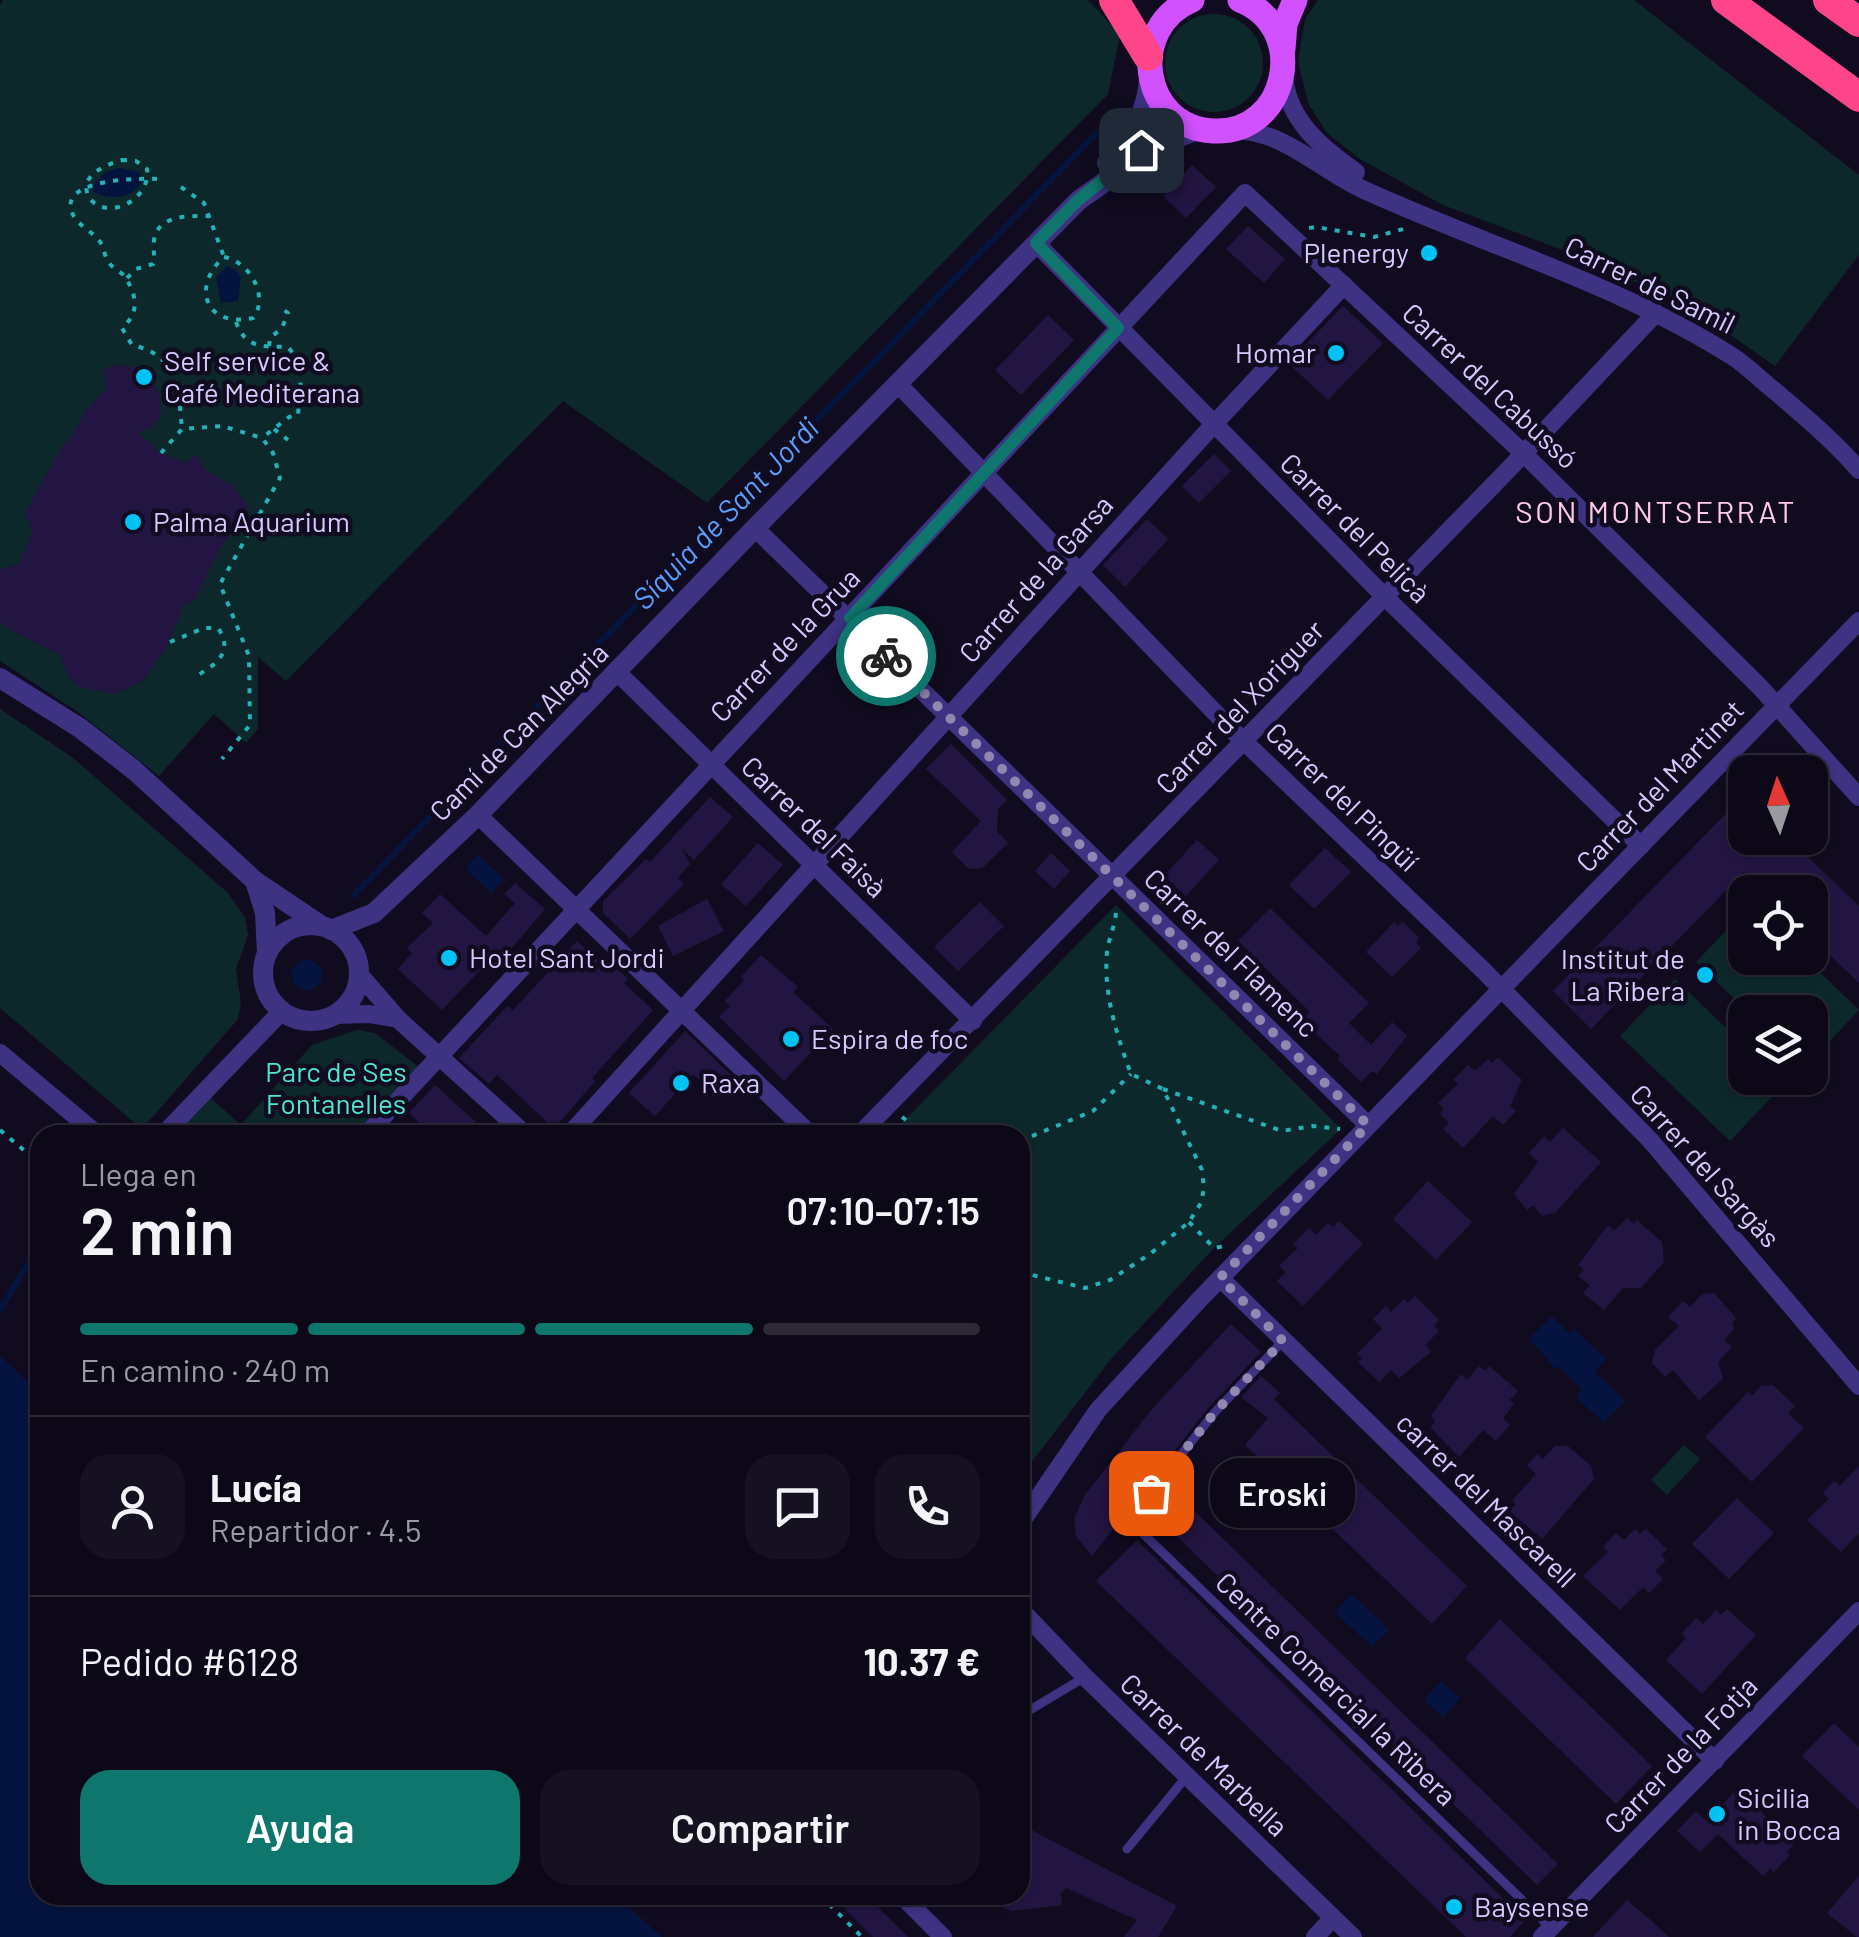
<!DOCTYPE html>
<html lang="es">
<meta charset="utf-8">
<style>
:root{--surface:#0d0818;--page:#161121;--text:#f1f3f6;--muted:#9a9aa2;--line:#2d2937;--accent:#0f766e}
body{margin:0;font-family:Barlow,sans-serif;background:var(--page);color:var(--text);height:100vh;display:flex;flex-direction:column;font-size:38px;white-space:nowrap}
*{box-sizing:border-box;margin:0}
p{font-size:32px;color:var(--muted)}
.icon{flex:none;width:55px;height:55px;fill:none;stroke:currentColor;stroke-width:2;stroke-linecap:round;stroke-linejoin:round}
.map{position:relative;flex:1;overflow:hidden}
.side{position:absolute;left:30px;top:1125px;width:1000px;height:780px;display:flex;flex-direction:column;background:var(--surface);border-radius:30px;box-shadow:0 2px 8px #0004,0 0 0 2px var(--line)}
.side>*{flex:none}
.needle{width:65px;rotate:357deg}
.tools{position:absolute;left:1728px;top:755px;display:grid;gap:20px}
.tools a{display:grid;place-items:center;width:100px;height:100px;border-radius:20px;background:var(--surface);box-shadow:0 2px 8px #0004,0 0 0 2px var(--line);font-size:50px}
.pin{position:absolute;display:grid;place-items:center;width:85px;height:85px;color:#fff;margin:-42px;border-radius:20px;box-shadow:0 5px 15px #0006}
.courier{position:absolute;display:grid;place-items:center;width:100px;height:100px;margin:-50px;border:8px solid #0f766e;border-radius:50%;background:#fff;color:#222;box-shadow:0 2px 12px #0007}
.bubble{position:absolute;height:70px;border-radius:30px;background:var(--surface);box-shadow:0 2px 8px #0004,0 0 0 2px var(--line);font-size:32px;font-weight:600;line-height:70px;text-align:center}
.head em{font-style:normal;font-weight:600}
.head div{display:flex;flex-direction:column-reverse}
.head{display:flex;align-items:center;justify-content:space-between;height:170px;padding:0 50px}
h1{font-size:65px;font-weight:600;line-height:75px}
.bar{display:grid;grid-template-columns:repeat(4,1fr);gap:15px 10px;align-content:center;height:120px;padding:0 50px}
.bar i{height:12px;border-radius:8px;background:var(--line)}
.bar .on{background:var(--accent)}
.bar p{grid-column:span 4}
.line{display:flex;align-items:center;gap:25px;padding:0 50px;border-top:2px solid var(--line)}
.line div{flex:1}
.round{display:grid;place-items:center;flex:none;width:105px;height:105px;border-radius:30px;background:var(--page)}
.cta{display:flex;gap:20px;margin-top:auto;padding:20px 50px}
.cta a{flex:1;height:115px;border-radius:30px;background:var(--accent);color:#fff;font-size:40px;font-weight:600;line-height:115px;text-align:center}
.cta a+a{background:var(--page);color:var(--text)}
.map>svg:first-child{display:block}
</style>
<div class="map">
<svg width="1859" height="1937" viewBox="0 0 1859 1937">
<rect width="100%" height="100%" fill="#110b20"/>
<!-- green -->
<g fill="#0d282a">
<path d="M3,0H1088L1120,35L1108,94L707,503L563,401L286,681L258,657V729L246,743L214,714L159,776L78,712L0,661V5Z"/>
<path d="M1318,0H1634L1859,175V255L1775,366L1684,303L1557,248L1443,205L1360,159L1327,133L1308,103L1298,62L1305,19Z"/>
<circle cx="1214" cy="63" r="49"/>
<path d="M0,709L72,757L227,892L245,917L248,935L236,969L241,1003L238,1019L142,1129L0,1008Z"/>
<path d="M1116,905L1341,1129L1214,1248L1111,1359L1020,1477V1135H890Z"/>
<path d="M1745,911V958H1805L1859,1010L1810,1062V1012H1748L1696,962Z"/>
<path d="M1675,979L1745,1046V1078H1777L1784,1084L1730,1141L1620,1036Z"/>
<path d="M357,1030L375,1033L419,1067L355,1135H170L208,1096L241,1125L312,1045Z"/>
<path d="M1684,1445L1700,1459L1667,1495L1651,1480Z"/>
</g>
<!-- water -->
<g fill="#05143f">
<path d="M120,168L139,172L142,181C133,200 110,200 93,192V186L105,172Z"/>
<path d="M227,266L236,270L241,277L238,301L221,303L216,277Z"/>
<path d="M478,855L504,879L491,893L465,868Z"/>
<circle cx="307" cy="975" r="15"/>
<path d="M1552,1316L1569,1333L1574,1329L1606,1359L1595,1372L1625,1401L1604,1423L1576,1397L1582,1389L1559,1367L1556,1369L1529,1339Z"/>
<path d="M0,1356L40,1393V1895H616L662,1937H0Z"/>
<path d="M1352,1594L1389,1630L1372,1647L1335,1612Z"/>
<path d="M1441,1681L1460,1698L1443,1717L1424,1700Z"/>
</g>
<g fill="none" stroke-linecap="round" stroke-linejoin="round">
<!-- stream -->
<g stroke="#05143f" stroke-width="6">
<path d="M354,895L1097,133"/>
<path d="M0,1310L40,1244"/>
</g>
</g>
<!-- building -->
<g fill="#231542">
<path d="M1192,165L1216,187L1186,218L1163,196Z"/>
<path d="M1248,226L1285,259L1264,283L1226,249Z"/>
<path d="M1343,306L1383,343L1328,400L1288,363Z"/>
<path d="M1048,315L1074,340L1021,395L995,370Z"/>
<path d="M112,365L138,367L148,374L157,389L161,400V417L156,424L139,433L161,453L186,462L198,455L205,470L235,487L248,508L221,547L195,600L184,605L168,645L143,681L116,694L80,687L69,678L60,655L9,629L0,621V570L20,563L32,531L25,513L64,443L68,442L87,409L106,389L104,371Z"/>
<path d="M1214,454L1231,471L1199,503L1182,486Z"/>
<path d="M1147,519L1168,539L1125,587L1103,565Z"/>
<path d="M951,744L1007,800L998,809L997,831L1008,843L982,868L969,869L952,852L981,821L926,769Z"/>
<path d="M1745,794V838H1788L1859,906V983L1810,936V892H1765L1744,872L1591,1029L1553,991Z"/>
<path d="M710,797L733,817L694,860L682,849L690,864L678,878L684,884L630,939L603,913V901L646,859L650,862Z"/>
<path d="M1197,840L1219,860L1186,896L1164,876Z"/>
<path d="M758,843L783,865L746,906L721,884Z"/>
<path d="M1325,848L1351,872L1314,909L1289,885Z"/>
<path d="M1051,853L1070,871L1054,889L1035,871Z"/>
<path d="M515,883L545,909L506,955L500,949L442,1010L398,969L412,953L407,948L433,923L422,913L440,894L486,936L515,903L504,894Z"/>
<path d="M707,899L724,931L673,956L658,926Z"/>
<path d="M980,902L1004,926L958,971L934,947Z"/>
<path d="M1270,908L1369,1003L1349,1023L1371,1045L1392,1022L1407,1036L1377,1074L1372,1071L1361,1082L1337,1059L1340,1056L1302,1021L1310,1012L1238,941Z"/>
<path d="M1394,922L1398,926L1403,922L1419,938L1416,943L1421,948L1392,977L1366,952Z"/>
<path d="M577,941L612,973L617,968L628,979L624,983L653,1010L592,1078L595,1081L560,1122L548,1123L497,1075L489,1084L459,1058L507,1006L513,1010Z"/>
<path d="M761,955L798,987L793,992L833,1029L784,1081L719,1017L730,1006L725,1001L744,980L741,977Z"/>
<path d="M685,1031L732,1076L715,1094L693,1074L655,1116L629,1093Z"/>
<path d="M1498,1057L1522,1080L1510,1106L1516,1111L1503,1125L1493,1116L1463,1148L1443,1129L1449,1123L1440,1114L1444,1109L1438,1103L1458,1084L1453,1080L1468,1065L1475,1071L1488,1059L1492,1063Z"/>
<path d="M435,1085L490,1135H432L409,1113Z"/>
<path d="M1563,1128L1601,1162L1555,1213L1542,1216L1533,1205L1527,1210L1514,1194L1538,1162L1529,1153L1544,1136L1550,1142Z"/>
<path d="M1428,1181L1472,1222L1436,1260L1393,1219Z"/>
<path d="M1627,1218L1634,1224L1637,1220L1662,1242L1664,1262L1641,1288H1623L1604,1310L1583,1293L1590,1285L1578,1276L1584,1270L1578,1265L1608,1225L1614,1231Z"/>
<path d="M1339,1221L1363,1244L1303,1306L1277,1281L1286,1272L1279,1266L1298,1248L1293,1244L1309,1228L1316,1235L1328,1223L1333,1227Z"/>
<path d="M1714,1293L1736,1318L1732,1324L1734,1329L1724,1340L1732,1347L1718,1362L1723,1379L1699,1400L1673,1370L1665,1377L1652,1363L1655,1350L1679,1326L1668,1317L1683,1301L1690,1307L1702,1294Z"/>
<path d="M1415,1296L1439,1320L1434,1326L1439,1331L1426,1344L1431,1352L1399,1378L1391,1370L1379,1382L1358,1362L1362,1358L1357,1354L1382,1328L1373,1319L1386,1306L1391,1312L1404,1299L1408,1303Z"/>
<path d="M1231,1324L1261,1352L1209,1407L1092,1556L1076,1536L1074,1519L1085,1495L1152,1409Z"/>
<path d="M1479,1366L1485,1371L1489,1366L1518,1391L1510,1400L1514,1404L1503,1418L1510,1425L1496,1441L1483,1430L1459,1457L1430,1427L1435,1422L1431,1416L1461,1374L1467,1380Z"/>
<path d="M1261,1376L1280,1393L1274,1399L1467,1586L1432,1624L1245,1445L1268,1418L1241,1397Z"/>
<path d="M1773,1385L1795,1406L1788,1413L1804,1428L1752,1482L1705,1437L1748,1392L1752,1396L1761,1386Z"/>
<path d="M1555,1446H1568L1591,1466L1594,1479L1542,1539L1509,1511L1516,1504L1512,1501L1536,1474L1527,1465L1537,1454L1543,1459Z"/>
<path d="M1859,1466V1533L1841,1552L1807,1520L1829,1499L1823,1493L1834,1481L1840,1486Z"/>
<path d="M1179,1496L1558,1864L1537,1885L1158,1518Z"/>
<path d="M1737,1498L1774,1533L1729,1579L1692,1544Z"/>
<path d="M1635,1529L1640,1534L1646,1529L1667,1549L1661,1555L1666,1560L1655,1571L1663,1579L1649,1593L1643,1587L1620,1610L1583,1576L1608,1552L1603,1547L1616,1533L1624,1540Z"/>
<path d="M1137,1540L1525,1920L1510,1937H1466L1096,1581Z"/>
<path d="M1727,1609L1756,1635L1702,1694L1666,1660L1686,1638L1682,1633L1696,1618L1703,1624L1716,1610L1721,1615Z"/>
<path d="M1500,1619L1652,1766L1616,1804L1465,1658Z"/>
<path d="M1834,1723L1859,1747V1810L1802,1756Z"/>
<path d="M1742,1784L1765,1808L1761,1812L1794,1844L1787,1852L1790,1855L1774,1872L1770,1868L1763,1876L1718,1834L1700,1852L1677,1831L1696,1811L1706,1821Z"/>
<path d="M1020,1824L1177,1906L1158,1937H1124L1137,1920L1066,1888L1059,1895H1061L1062,1905L1012,1911L973,1896L1020,1895Z"/>
<path d="M1859,1876V1937H1857L1827,1913Z"/>
<path d="M831,1895H866L908,1937H873Z"/>
<path d="M1627,1900L1646,1916L1669,1937H1593Z"/>
</g>
<g fill="none" stroke-linecap="round" stroke-linejoin="round">
<!-- path -->
<g stroke="#24b2b9" stroke-width="4" stroke-dasharray="5 8" stroke-linecap="butt">
<path d="M122,160L136,161L147,169C151,193 122,215 99,206C94,204 90,199 88,195C79,175 108,164 122,160Z"/>
<path d="M157,179C139,178 64,179 71,209C74,223 87,228 96,237C105,245 103,256 110,264C115,270 124,273 127,280C138,299 138,314 122,328L132,345C179,356 178,387 182,429"/>
<path d="M181,187L204,203L224,257"/>
<path d="M1309,228L1316,227L1374,237L1407,228"/>
<path d="M224,257C249,261 270,297 253,318C203,328 192,285 224,257Z"/>
<path d="M127,278L136,269L153,264C155,256 153,248 154,240C158,214 190,216 210,216"/>
<path d="M236,322C246,349 262,346 288,347L302,364L298,415L289,417L262,438"/>
<path d="M269,346L270,338L282,328L288,313L280,307"/>
<path d="M274,429L288,440"/>
<path d="M161,453L182,429L222,426L262,438L273,453L280,478L220,584L249,656L250,725L222,759"/>
<path d="M170,642L204,628H218C234,651 217,664 198,675"/>
<path d="M1163,1089L1282,1131L1313,1126L1340,1129"/>
<path d="M902,1117L923,1133L936,1135"/>
<path d="M0,1130L40,1164"/>
<path d="M1020,1141L1093,1111L1131,1074"/>
<path d="M1189,1222L1214,1248L1224,1246"/>
<path d="M1020,1272L1085,1288L1110,1280L1150,1254L1189,1222L1201,1203L1204,1188L1202,1170L1163,1089L1131,1074C1117,1036 1103,993 1107,952C1109,936 1117,923 1116,906"/>
<path d="M820,1895L862,1937"/>
</g>
<!-- service -->
<g stroke="#3e3283" stroke-width="9">
<path d="M1283,1341L1215,1412L1129,1520L1551,1928"/>
<path d="M1020,1716L1085,1677"/>
<path d="M1127,1849L1187,1776"/>
</g>
<!-- minor -->
<g stroke="#3e3283" stroke-width="18">
<path d="M1284,76C1288,121 1322,148 1356,172"/>
<path d="M1233,130C1283,130 1319,169 1362,189C1486,246 1619,284 1735,358C1749,368 1762,381 1776,392C1805,417 1834,441 1859,470"/>
<path d="M1036,243L1385,597L1641,846"/>
<path d="M897,383L1228,726L1484,971L1650,1140L1859,1386"/>
<path d="M755,528L1368,1125"/>
<path d="M617,672L973,1021"/>
<path d="M478,815L811,1135"/>
<path d="M359,974L398,1019L526,1135"/>
<path d="M335,1015L369,1014L398,1019"/>
<path d="M0,1053L98,1135"/>
<path d="M163,1135L281,1012"/>
<path d="M366,1135L1245,193L1524,454L1759,686L1859,797"/>
<path d="M569,1135L1214,424L1344,285"/>
<path d="M859,1135L1506,472L1656,313"/>
<path d="M1220,1278L1715,1761"/>
<path d="M1020,1524L1098,1410L1200,1299L1859,621"/>
<path d="M1020,1609L1085,1677L1353,1937"/>
<path d="M901,1895L943,1937"/>
<path d="M1315,1937L1333,1918"/>
<path d="M1542,1937L1859,1611"/>
</g>
<!-- tertiary -->
<g stroke="#3e3283" stroke-width="20">
<path d="M1107,163C1131,139 1148,111 1149,77"/>
<path d="M0,678L80,728L134,770L255,881L322,926"/>
<path d="M255,881L265,913L267,954"/>
<circle cx="311" cy="973" r="48"/>
<path d="M331,930L374,913L478,815L755,528L1079,200L1102,184L1134,155L1200,129"/>
</g>
<!-- primary -->
<g stroke="#d151ff" stroke-width="25">
<path d="M1192,0C1127,27 1140,127 1213,131C1289,135 1310,27 1240,0"/>
<path d="M1283,49L1285,24L1295,0"/>
</g>
<!-- motorway -->
<g stroke="#ff458a" stroke-width="30">
<path d="M1114,0L1148,56"/>
<path d="M1726,0L1859,97"/>
<path d="M1828,0L1859,22"/>
</g>
</g>
<g fill="none" stroke-linecap="round" stroke-linejoin="round">
<!-- done -->
<path stroke="#9187b1" stroke-width="10" stroke-dasharray="0 18" d="M886,656L1368,1125L1220,1278L1283,1341L1215,1412L1151,1493"/>
<!-- route -->
<path stroke="#0f766e" stroke-width="12" d="M886,656L850,618L1118,328L1036,243L1078,200L1141,150"/>
</g>
<!-- markers -->
<g fill="#00c2f5" stroke="#110b20" stroke-width="4">
<circle cx="1429" cy="253" r="10"/>
<circle cx="1336" cy="353" r="10"/>
<circle cx="144" cy="377" r="10"/>
<circle cx="133" cy="522" r="10"/>
<circle cx="449" cy="958" r="10"/>
<circle cx="1705" cy="975" r="10"/>
<circle cx="791" cy="1039" r="10"/>
<circle cx="681" cy="1083" r="10"/>
<circle cx="1717" cy="1814" r="10"/>
<circle cx="1454" cy="1907" r="10"/>
</g>
<g text-anchor="middle" stroke-width="9" stroke-linejoin="round" paint-order="stroke">
<!-- poi labels -->
<g font-size="28" fill="#d6caff" stroke="#110b20" text-anchor="start">
<text x="1409" y="263" text-anchor="end">Plenergy</text>
<text x="1316" y="363" text-anchor="end">Homar</text>
<text x="164" y="371">Self service &amp;<tspan x="164" dy="32">Café Mediterana</tspan></text>
<text x="153" y="532">Palma Aquarium</text>
<text x="469" y="968">Hotel Sant Jordi</text>
<text x="1685" y="969" text-anchor="end">Institut de<tspan x="1685" dy="32">La Ribera</tspan></text>
<text x="811" y="1049">Espira de foc</text>
<text x="701" y="1093">Raxa</text>
<text x="1737" y="1808">Sicilia<tspan x="1737" dy="32">in Bocca</tspan></text>
<text x="1474" y="1917">Baysense</text>
</g>
<!-- street labels -->
<g font-size="28" fill="#d6caff" stroke="#110b20">
<text transform="translate(1650 285) rotate(26)" y="10">Carrer de Samil</text>
<text transform="translate(1490 386) rotate(43)" y="10">Carrer del Cabussó</text>
<text transform="translate(1355 528) rotate(45)" y="10">Carrer del Pelicà</text>
<text transform="translate(1036 579) rotate(-48)" y="10">Carrer de la Garsa</text>
<text transform="translate(785 645) rotate(-46)" y="10">Carrer de la Grua</text>
<text transform="translate(1240 707) rotate(-46)" y="10">Carrer del Xoriguer</text>
<text transform="translate(519 732) rotate(-45)" y="10">Camí de Can Alegria</text>
<text transform="translate(1660 786) rotate(-46)" y="10">Carrer del Martinet</text>
<text transform="translate(1342 797) rotate(44)" y="10">Carrer del Pingüí</text>
<text transform="translate(814 827) rotate(44)" y="10">Carrer del Faisà</text>
<text transform="translate(1231 953) rotate(44)" y="10">Carrer del Flamenc</text>
<text transform="translate(1705 1166) rotate(48)" y="10">Carrer del Sargàs</text>
<text transform="translate(1486 1500) rotate(44)" y="10">carrer del Mascarell</text>
<text transform="translate(1336 1689) rotate(44)" y="10">Centre Comercial la Ribera</text>
<text transform="translate(1204 1755) rotate(44)" y="10">Carrer de Marbella</text>
<text transform="translate(1681 1755) rotate(-46)" y="10">Carrer de la Fotja</text>
</g>
<!-- park labels -->
<g font-size="28" fill="#4de8d2" stroke="#110b20">
<text x="336" y="1082">Parc de Ses<tspan x="336" dy="32">Fontanelles</tspan></text>
</g>
<!-- neighbourhood labels -->
<g font-size="30" letter-spacing="2.5" fill="#ffcce7" stroke="#110b20">
<text x="1656" y="523">SON MONTSERRAT</text>
</g>
<!-- water labels -->
<g font-size="30" font-style="italic" fill="#589fff" stroke="#110b20">
<text transform="translate(726 514) rotate(-46)" y="10">Síquia de Sant Jordi</text>
</g>
</g>
</svg>
<div class="tools">
<a><svg class="needle" viewBox="-14 -14 28 28"><path d="M0-13l5 13h-10z" fill="#e53935"/><path d="M0 13l5-13h-10z" fill="#9a9aa2"/></svg></a>
<a><svg class="icon" aria-label="locate" viewBox="0 0 24 24"><circle cx="12" cy="12" r="6"/><path d="M12 2v4M12 18v4M2 12h4M18 12h4"/></svg></a>
<a><svg class="icon" aria-label="layers" viewBox="0 0 24 24"><path d="M12 4l9 5-9 5-9-5zM3 14l9 5 9-5"/></svg></a>
</div>
<div class="pin" style="left:1151px;top:1493px;background:#ea580c"><svg class="icon" aria-label="bag" viewBox="0 0 24 24"><path d="M5 8h14l-1 12H6zM9 8a3 3 0 0 1 6 0"/></svg></div>
<div class="pin" style="left:1141px;top:150px;background:#1f2937"><svg class="icon" aria-label="home" viewBox="0 0 24 24"><path d="M3 11l9-7 9 7M6 9v11h12V9"/></svg></div>
<div class="courier" style="left:886px;top:656px"><svg class="icon" aria-label="bike" viewBox="0 0 24 24"><circle cx="6" cy="16" r="4"/><circle cx="18" cy="16" r="4"/><path d="M6 16l4-8h5l3 8M10 8l3 8H6M13 5h3"/></svg></div>
<div class="bubble" style="left:1210px;top:1458px;width:145px">Eroski</div>
<section class="side">
<div class="head"><div><h1>2 min</h1><p>Llega en</p></div><em>07:10–07:15</em></div>
<div class="bar"><i class="on"></i><i class="on"></i><i class="on"></i><i></i><p>En camino · 240 m</p></div>
<div class="line" style="height:180px"><a class="round"><svg class="icon" aria-label="person" viewBox="0 0 24 24"><circle cx="12" cy="8" r="4"/><path d="M4 21q1-7 8-7t8 7"/></svg></a><div><b>Lucía</b><p>Repartidor · 4.5</p></div><a class="round"><svg class="icon" aria-label="chat" viewBox="0 0 24 24"><path d="M4 5h16v11H9l-5 4z"/></svg></a><a class="round"><svg class="icon" aria-label="phone" viewBox="0 0 24 24"><path d="M5 4h4l2 5-3 2q2 4 5 5l2-3 5 2v4C11 20 4 13 5 4z"/></svg></a></div>
<div class="line" style="height:130px"><div>Pedido #6128</div><b>10.37 €</b></div>
<div class="cta"><a>Ayuda</a><a>Compartir</a></div>
</section>
</div>
